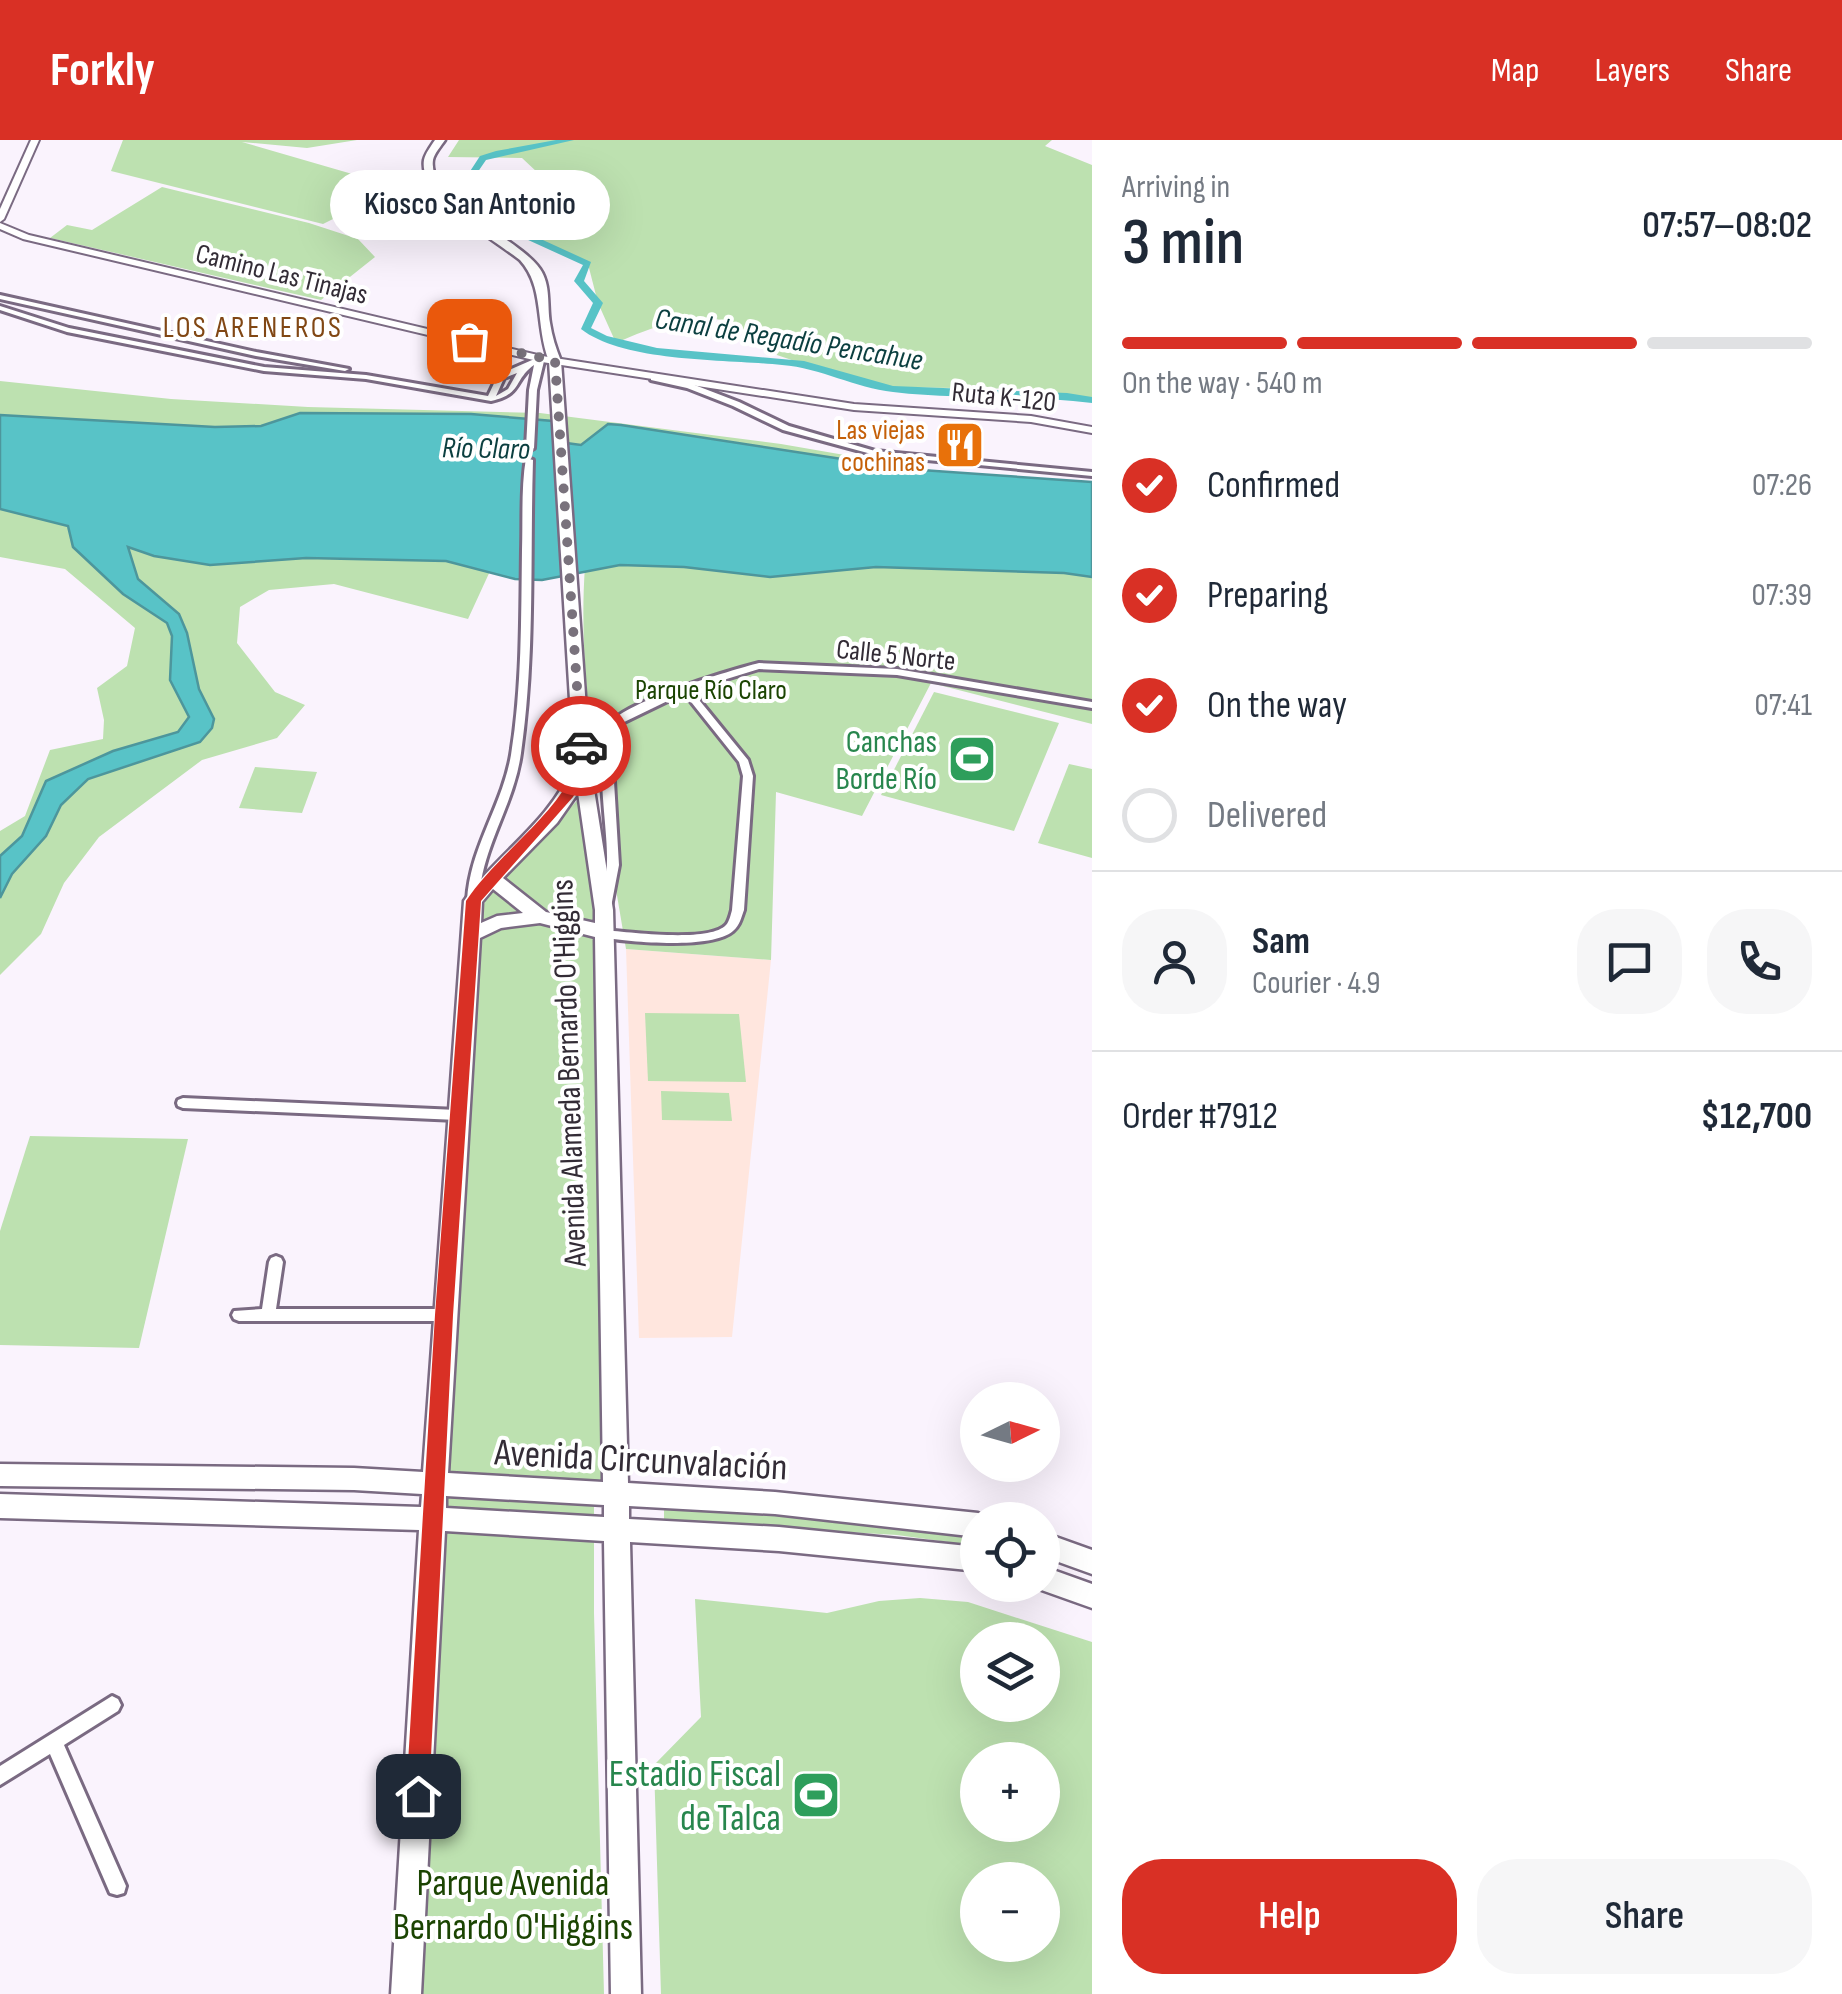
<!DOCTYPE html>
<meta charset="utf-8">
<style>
:root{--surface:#fff;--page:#f6f6f7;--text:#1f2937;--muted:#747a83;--line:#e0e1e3;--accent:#d93025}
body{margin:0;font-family:"Sofia Sans Condensed",sans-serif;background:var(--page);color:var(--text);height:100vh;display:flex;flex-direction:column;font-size:38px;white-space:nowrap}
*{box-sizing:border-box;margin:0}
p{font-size:32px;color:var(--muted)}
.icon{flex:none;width:55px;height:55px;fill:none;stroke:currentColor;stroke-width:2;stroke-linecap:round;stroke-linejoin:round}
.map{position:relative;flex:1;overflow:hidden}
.side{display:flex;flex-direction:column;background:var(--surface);width:750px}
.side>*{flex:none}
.needle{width:65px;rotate:85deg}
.fabs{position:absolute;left:960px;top:1242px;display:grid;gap:20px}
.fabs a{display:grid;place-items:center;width:100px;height:100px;border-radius:50%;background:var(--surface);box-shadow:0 10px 40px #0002;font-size:50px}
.pin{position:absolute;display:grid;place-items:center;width:85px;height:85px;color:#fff;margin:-42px;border-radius:20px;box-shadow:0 5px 15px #0006}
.courier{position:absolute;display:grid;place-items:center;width:100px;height:100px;margin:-50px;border:8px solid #d93025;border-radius:50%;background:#fff;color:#222;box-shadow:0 2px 12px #0007}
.bubble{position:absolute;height:70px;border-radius:35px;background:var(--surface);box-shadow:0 10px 40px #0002;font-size:32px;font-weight:600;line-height:70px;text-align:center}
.head em{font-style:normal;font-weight:600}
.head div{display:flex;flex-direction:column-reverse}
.head{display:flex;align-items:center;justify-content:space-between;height:170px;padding:0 30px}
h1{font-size:65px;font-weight:600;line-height:75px}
.bar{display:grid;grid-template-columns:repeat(4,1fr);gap:15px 10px;align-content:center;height:120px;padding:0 30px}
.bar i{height:12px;border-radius:8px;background:var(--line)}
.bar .on{background:var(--accent)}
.bar p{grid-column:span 4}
.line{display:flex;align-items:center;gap:25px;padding:0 30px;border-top:2px solid var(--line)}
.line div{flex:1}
.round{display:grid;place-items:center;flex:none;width:105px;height:105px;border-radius:40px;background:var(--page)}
ol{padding:0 30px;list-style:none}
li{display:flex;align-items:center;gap:30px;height:110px}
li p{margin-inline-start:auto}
li .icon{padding:10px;border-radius:50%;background:var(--accent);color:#fff;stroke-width:4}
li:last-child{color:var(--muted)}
li i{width:55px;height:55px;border:5px solid var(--line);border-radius:50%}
.primary-button{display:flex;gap:20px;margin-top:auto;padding:20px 30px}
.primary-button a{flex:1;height:115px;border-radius:40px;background:var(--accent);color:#fff;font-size:40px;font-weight:600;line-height:115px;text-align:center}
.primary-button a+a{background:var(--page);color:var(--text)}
header{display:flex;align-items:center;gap:60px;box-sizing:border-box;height:140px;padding:0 50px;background:var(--accent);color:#fff}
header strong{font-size:48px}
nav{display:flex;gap:55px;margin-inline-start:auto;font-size:35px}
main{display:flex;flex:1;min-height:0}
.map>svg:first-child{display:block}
</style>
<header>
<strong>Forkly</strong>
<nav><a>Map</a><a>Layers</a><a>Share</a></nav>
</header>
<main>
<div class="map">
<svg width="1092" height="1854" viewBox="0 0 1092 1854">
<rect width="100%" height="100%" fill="#faf3fd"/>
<!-- education -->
<path fill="#ffe6de" d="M626,809L771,820L732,1197L639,1198Z"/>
<!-- green -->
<g fill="#bde1b0" fill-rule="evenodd">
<path d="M123,0H357L307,8L242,2L397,47L323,84L111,31Z"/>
<path d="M459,0H1052L1045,6L1092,25V260L1038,249L872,247L765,211C726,156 665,182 616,203L598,163L588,124L536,98L508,77L538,33L522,18L448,17Z"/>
<path d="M162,47L309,83L358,99L375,117L321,160L50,98L67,85L92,90Z"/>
<path d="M0,241L171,259L308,267L540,273L781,304L972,337L1092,344V584L931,543L862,676L776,652L771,820L626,809C606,684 576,553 585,426L491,429L468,479L334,444L269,450L240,467L237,503L275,552L305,565L277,598L202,620L99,697L64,743L41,794L0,835V691L25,676L50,610L103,599L104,580L97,548L127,526L135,488L65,429L0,417Z"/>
<path d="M934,552L1059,583L1014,691L881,655Z"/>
<path d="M1069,624L1092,629V718L1038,703Z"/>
<path d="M255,627L317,632L302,673L239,668Z"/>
<path d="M578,660L595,771L596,810L604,1337L594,1343V1473L604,1854H420L476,785L492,743Z"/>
<path d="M645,873L739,874L746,942L648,941Z"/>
<path d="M661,951L729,953L732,981L662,980Z"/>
<path d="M30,996L188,999L139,1208L0,1205V1091Z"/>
<path d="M664,1369L825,1378L977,1394V1406L897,1395L664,1381Z"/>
<path d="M920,1458L968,1462L1092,1502V1854H661L654,1625L701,1577L695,1459L827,1473L879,1461ZM978,1500H1042V1565H978ZM978,1620H1042V1685H978ZM978,1740H1042V1805H978Z"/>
</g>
<!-- water -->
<path fill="#58c3c7" stroke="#4d969c" stroke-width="2.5" d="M300,273L471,274L553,281L559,302L581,305L608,284L621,285L907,329L1092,342V437L1064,433L876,427L770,437L684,427L620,425L542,440L515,439L446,421L306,418L210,425L154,416L128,407L138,439L179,474L187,493L199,549L214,579L212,588L200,602L88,639L61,665L46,696L12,734L0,758V716L22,696L46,641L113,611L178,592L189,577L170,540L172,496L167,483L123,454L73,407L68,386L0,369V275L215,287L261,286Z"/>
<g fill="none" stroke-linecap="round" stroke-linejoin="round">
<!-- canal -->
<path fill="#58c3c7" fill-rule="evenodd" d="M556,0H574L486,20L473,39L478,45L513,64L514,83L521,90L591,122L584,141L603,163L591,188L607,196L657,208L804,221L893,246L1067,253L1092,257V263C1026,254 959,260 893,252C855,248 821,228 782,225C727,219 625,223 581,189L593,163L574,141L583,125L515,94L505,84L506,67L472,49L465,39L480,16L496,11Z"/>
<!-- minor casing -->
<g stroke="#7a6a82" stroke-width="6">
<g id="minor">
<path d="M0,155L256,212L349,229L345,231L256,216L0,159Z"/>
<path d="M0,166L69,188L264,227L366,235L488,256L498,235L539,217H545L537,250L534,308L530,310L526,308L529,250L534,225C513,240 523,254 491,261L366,239L264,231L67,192L0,170ZM517,233L508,249L496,256L504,238Z"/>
<path d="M651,236L692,244L739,262L789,286L875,311L1092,332V336L875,315L783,290L733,266L687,248L651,240Z"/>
<path d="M526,318L533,320C530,417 535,517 521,613C514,666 481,707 479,761L473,765L467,761C470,707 502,667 511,615C522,548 521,478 522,410C523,380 521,347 526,318Z"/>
<path d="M759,523L897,529L1092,562V568L897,535L759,529L691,550L748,620L753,636L744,770C741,778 740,785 733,791C711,810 629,802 600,797L598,794L600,791L604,790C629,792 709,803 726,785C729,782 731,774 732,770L743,636L739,622L684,553L620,584L612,608L619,725L611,767L605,771L599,767C602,752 607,736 607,721C608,685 593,614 610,584C623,562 732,530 759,523Z"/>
<path d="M183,958L457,970L462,972L463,975L462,978L457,980L183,968L178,966L177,963L178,960Z"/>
<path d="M276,1116L281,1118L283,1122L276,1169H444L449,1171L451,1175L449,1179L444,1181H239L234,1179L232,1175L234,1171L262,1169L269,1122L271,1118Z"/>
<path d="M112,1556L118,1559L121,1565L118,1571L64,1605L126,1746L124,1753L117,1755L110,1753L50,1614L0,1645V1626Z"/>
</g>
</g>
<!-- tertiary casing -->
<g stroke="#7a6a82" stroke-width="4">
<g id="tertiary">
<path d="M31,0H39L4,79L0,82V69Z"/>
<path d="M0,83L29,95L542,216L854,264L1031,276L1092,287V293L1031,282L854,270L542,222L23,99L0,89Z"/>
</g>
</g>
<!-- primary casing -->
<g stroke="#7a6a82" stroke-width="5">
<g id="primary">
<path d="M435,0H445C441,6 434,14 433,20C427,62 519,98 540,129C551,145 547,165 550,183C552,196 556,209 561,221L590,624L613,770L628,1343L775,1352L978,1373L988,1380H978V1397L775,1374L629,1366V1379L779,1387L978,1407V1431L779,1411L630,1402L641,1854H611L604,1401L445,1391L421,1854H391L419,1390L0,1378V1354L421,1367L422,1354L354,1350L0,1346V1324L354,1328L423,1332L464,761C498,712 549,684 574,624L549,221C535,186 545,147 520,120C495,100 418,57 424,20C425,14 431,6 435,0ZM578,653L595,770V783L546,772L503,738L557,683ZM493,749L523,773L497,776L481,783L482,762ZM540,783L595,797L603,1342L448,1333L480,798L501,788ZM446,1356L604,1365V1377L446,1368Z"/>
<path d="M1042,1392L1092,1410V1434L1042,1416Z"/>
<path d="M1042,1426L1092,1444V1468L1033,1447L1042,1445Z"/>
</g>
</g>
<!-- minor -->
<use href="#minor" fill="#fff" fill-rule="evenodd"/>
<!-- tertiary -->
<use href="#tertiary" fill="#fff" fill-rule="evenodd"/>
<!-- primary -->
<use href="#primary" fill="#fff" fill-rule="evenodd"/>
</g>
<!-- route -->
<path fill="#d93025" d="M581,602L587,606L586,634L573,657L481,761L453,1175L429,1656L426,1664L418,1667L409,1664L406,1656L435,1175L466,761C493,720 552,677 570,638C575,629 574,617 574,606Z"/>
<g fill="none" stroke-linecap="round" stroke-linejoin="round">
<!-- done -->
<path stroke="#79727c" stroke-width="10" stroke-dasharray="0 18" d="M469,201L555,221L581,606"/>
</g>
<!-- icons -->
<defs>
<g id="restaurant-square" transform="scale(2.5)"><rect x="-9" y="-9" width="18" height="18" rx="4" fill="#e8710a" stroke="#fff"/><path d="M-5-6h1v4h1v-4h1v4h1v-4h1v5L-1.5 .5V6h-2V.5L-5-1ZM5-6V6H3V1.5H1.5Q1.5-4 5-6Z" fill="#fff"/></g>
<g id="stadium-square" transform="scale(2.5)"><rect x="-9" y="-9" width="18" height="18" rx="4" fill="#2e9e5b" stroke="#fff"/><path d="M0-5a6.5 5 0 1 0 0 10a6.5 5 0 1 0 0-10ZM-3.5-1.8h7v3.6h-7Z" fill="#fff"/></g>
</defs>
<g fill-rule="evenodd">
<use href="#restaurant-square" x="960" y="305"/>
<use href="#stadium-square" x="972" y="619"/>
<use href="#stadium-square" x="816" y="1655"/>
</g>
<g text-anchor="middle" stroke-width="8" stroke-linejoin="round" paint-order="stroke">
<!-- far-street labels -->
<g font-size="28" fill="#332c36" stroke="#fff">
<text transform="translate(282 133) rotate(14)" y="10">Camino Las Tinajas</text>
<text transform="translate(1004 256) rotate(6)" y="10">Ruta K-120</text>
<text transform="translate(896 514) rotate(6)" y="10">Calle 5 Norte</text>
</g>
<!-- far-food labels -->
<g font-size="28" fill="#c56008" stroke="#fff" text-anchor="end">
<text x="925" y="299">Las viejas<tspan x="925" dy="32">cochinas</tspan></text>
</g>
<!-- far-park labels -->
<g font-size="28" fill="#1b4402" stroke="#fff">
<text x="711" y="559">Parque Río Claro</text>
</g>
<!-- far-neighbourhood labels -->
<g font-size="30" letter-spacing="2.5" fill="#814714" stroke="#fff">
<text x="253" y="197">LOS ARENEROS</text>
</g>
<!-- far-water labels -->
<g font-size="30" font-style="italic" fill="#0b3f40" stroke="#fff">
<text transform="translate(789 199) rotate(9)" y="10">Canal de Regadío Pencahue</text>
<text transform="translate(486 308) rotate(1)" y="10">Río Claro</text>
</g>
<!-- leisure labels -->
<g font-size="32" fill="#27864d" stroke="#fff" text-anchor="end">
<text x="937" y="612">Canchas<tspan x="937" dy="37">Borde Río</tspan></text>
</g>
<!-- street labels -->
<g font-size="32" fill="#332c36" stroke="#fff">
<text transform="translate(568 933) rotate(-92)" y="11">Avenida Alameda Bernardo O'Higgins</text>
</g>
<!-- near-street labels -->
<g font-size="38" fill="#332c36" stroke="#fff">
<text transform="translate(641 1319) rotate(3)" y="13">Avenida Circunvalación</text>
</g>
<!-- near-leisure labels -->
<g font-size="38" fill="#27864d" stroke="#fff" text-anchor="end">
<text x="781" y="1646">Estadio Fiscal<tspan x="781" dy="44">de Talca</tspan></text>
</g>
<!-- near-park labels -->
<g font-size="38" fill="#1b4402" stroke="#fff">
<text x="513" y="1755">Parque Avenida<tspan x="513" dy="44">Bernardo O'Higgins</tspan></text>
</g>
</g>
</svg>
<div class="fabs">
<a><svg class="needle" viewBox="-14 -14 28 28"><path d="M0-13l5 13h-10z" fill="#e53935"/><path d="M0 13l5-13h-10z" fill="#747a83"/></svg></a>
<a><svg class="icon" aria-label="locate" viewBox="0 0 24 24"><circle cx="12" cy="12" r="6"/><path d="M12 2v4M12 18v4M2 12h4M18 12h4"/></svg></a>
<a><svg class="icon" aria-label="layers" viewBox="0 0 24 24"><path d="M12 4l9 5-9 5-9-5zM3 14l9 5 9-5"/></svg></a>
<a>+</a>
<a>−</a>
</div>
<div class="pin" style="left:469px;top:201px;background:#ea580c"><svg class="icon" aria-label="bag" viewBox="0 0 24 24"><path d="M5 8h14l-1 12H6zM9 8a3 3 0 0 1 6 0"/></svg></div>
<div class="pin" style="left:418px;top:1656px;background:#1f2937"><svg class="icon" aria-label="home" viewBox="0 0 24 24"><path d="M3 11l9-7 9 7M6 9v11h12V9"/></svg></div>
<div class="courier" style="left:581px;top:606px"><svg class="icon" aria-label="car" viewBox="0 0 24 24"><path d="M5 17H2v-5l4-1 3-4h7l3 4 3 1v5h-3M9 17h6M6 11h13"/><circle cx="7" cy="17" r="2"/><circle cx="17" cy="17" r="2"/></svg></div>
<div class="bubble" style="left:330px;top:30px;width:280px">Kiosco San Antonio</div>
</div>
<section class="side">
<div class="head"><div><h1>3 min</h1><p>Arriving in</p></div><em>07:57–08:02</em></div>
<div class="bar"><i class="on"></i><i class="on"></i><i class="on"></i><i></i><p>On the way · 540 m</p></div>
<ol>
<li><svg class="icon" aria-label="check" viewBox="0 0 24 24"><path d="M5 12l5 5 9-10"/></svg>Confirmed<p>07:26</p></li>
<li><svg class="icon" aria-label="check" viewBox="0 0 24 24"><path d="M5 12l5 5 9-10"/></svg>Preparing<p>07:39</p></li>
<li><svg class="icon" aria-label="check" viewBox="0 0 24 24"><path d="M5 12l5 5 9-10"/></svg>On the way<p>07:41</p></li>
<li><i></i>Delivered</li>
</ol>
<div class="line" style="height:180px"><a class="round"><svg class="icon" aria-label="person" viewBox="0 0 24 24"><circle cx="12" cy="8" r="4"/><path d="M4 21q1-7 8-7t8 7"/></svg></a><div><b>Sam</b><p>Courier · 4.9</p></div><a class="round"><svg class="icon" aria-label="chat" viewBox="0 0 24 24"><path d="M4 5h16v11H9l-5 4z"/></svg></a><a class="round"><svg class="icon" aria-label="phone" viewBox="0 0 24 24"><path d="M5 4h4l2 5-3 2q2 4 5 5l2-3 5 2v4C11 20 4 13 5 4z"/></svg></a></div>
<div class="line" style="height:130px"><div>Order #7912</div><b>$12,700</b></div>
<div class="primary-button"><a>Help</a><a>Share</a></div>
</section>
</main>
